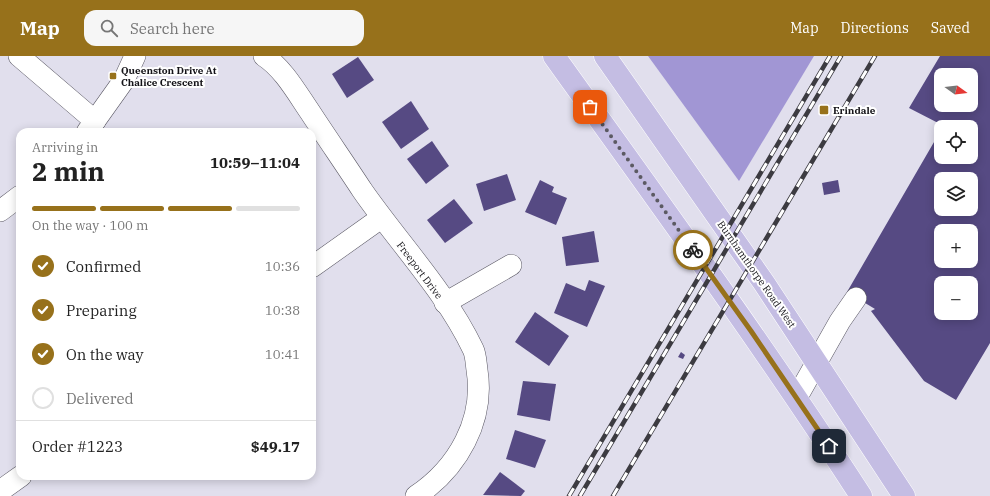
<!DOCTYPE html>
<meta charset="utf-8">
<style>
:root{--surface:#fff;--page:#f6f6f6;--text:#222;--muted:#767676;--line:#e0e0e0;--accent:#97711b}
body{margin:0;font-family:"IBM Plex Serif",serif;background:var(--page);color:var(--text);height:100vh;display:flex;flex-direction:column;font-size:15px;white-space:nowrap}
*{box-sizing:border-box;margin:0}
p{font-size:13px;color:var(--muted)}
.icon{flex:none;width:22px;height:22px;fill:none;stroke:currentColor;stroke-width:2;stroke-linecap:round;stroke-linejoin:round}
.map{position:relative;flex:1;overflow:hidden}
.details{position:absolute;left:16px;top:72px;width:300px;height:352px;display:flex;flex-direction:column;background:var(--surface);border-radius:12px;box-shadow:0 2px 10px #0003}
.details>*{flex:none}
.needle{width:26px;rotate:105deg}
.controls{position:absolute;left:934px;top:12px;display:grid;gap:8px}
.controls a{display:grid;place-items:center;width:44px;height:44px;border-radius:8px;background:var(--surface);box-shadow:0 2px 10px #0003;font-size:20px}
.pin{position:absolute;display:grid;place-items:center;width:34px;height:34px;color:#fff;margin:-17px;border-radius:8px;box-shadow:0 2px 6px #0006}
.courier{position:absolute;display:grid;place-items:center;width:40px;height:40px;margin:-20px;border:3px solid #97711b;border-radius:50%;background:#fff;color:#222;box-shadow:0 1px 5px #0007}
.summary em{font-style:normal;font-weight:700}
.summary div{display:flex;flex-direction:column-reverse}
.summary{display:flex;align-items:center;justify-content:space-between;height:68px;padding:0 16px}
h1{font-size:26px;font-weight:700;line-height:30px}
.bar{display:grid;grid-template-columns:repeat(4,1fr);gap:6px 4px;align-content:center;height:48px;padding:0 16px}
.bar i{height:5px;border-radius:3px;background:var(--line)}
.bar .selected{background:var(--accent)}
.bar p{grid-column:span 4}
.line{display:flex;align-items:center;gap:10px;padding:0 16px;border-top:1px solid var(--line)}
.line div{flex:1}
ol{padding:0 16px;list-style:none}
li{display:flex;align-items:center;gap:12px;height:44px}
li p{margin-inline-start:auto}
li .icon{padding:4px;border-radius:50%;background:var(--accent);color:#fff;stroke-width:4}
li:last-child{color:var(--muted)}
li i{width:22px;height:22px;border:2px solid var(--line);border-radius:50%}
header{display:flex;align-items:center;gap:24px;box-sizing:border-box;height:56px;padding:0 20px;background:var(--accent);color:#fff}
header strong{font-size:19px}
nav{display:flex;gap:22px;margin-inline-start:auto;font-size:14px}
.search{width:280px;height:36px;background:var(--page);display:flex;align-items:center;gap:10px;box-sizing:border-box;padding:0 14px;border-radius:12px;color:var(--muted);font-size:15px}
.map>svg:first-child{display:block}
</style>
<header>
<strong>Map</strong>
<div class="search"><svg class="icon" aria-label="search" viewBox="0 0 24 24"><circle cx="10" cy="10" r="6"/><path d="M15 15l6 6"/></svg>Search here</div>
<nav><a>Map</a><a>Directions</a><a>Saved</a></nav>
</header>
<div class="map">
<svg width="990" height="440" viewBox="0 0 990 440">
<rect width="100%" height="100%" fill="#e1dfed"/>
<!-- forest -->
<path fill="#a196d4" d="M648,0H814L739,125Z"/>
<!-- building -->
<g fill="#564a83" fill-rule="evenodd">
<path d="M940,0H990V287L956,344L924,325L871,255L875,253L847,236L941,74V101H971V71H943L944,70L909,52ZM941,19H971V49H941ZM941,123H971V153H941ZM941,175H971V205H941ZM941,227H971V257H941Z"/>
<path d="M358,1L374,24L347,42L332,18Z"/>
<path d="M411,45L429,73L401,93L382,66Z"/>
<path d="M432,85L449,110L426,128L407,103Z"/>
<path d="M507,118L516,144L484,155L476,128Z"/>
<path d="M540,124L554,131L552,136L567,142L556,169L525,156Z"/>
<path d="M838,124L840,136L824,139L822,127Z"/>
<path d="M454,143L473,167L445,187L427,164Z"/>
<path d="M594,175L599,206L566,210L562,181Z"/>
<path d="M589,224L605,230L587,271L554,257L566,227L585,235Z"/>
<path d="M535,256L569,280L549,310L515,286Z"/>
<path d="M681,296L685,299L683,303L678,301Z"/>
<path d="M523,325L556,328L550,365L517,359Z"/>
<path d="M515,374L546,384L535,412L506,403Z"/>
<path d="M500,416L525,435L521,440L483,439Z"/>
</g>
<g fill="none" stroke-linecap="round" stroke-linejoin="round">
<!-- minor casing -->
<g stroke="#5a5864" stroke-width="22">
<g id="minor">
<path d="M19,0L95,65"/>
<path d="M264,0C283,12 297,37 310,56C327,82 345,108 362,134C398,186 446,236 473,293C476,299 476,307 477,314C485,364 458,412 416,440"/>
<path d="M87,76L124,24L135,0"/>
<path d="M0,155L20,140"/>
<path d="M312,211L381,162"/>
<path d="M445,247L511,209"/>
<path d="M797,341L840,265L856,242"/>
<path d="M0,435L21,420"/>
</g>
</g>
<!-- major casing -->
<g stroke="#fff" stroke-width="23">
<g id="major">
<path d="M554,0C658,145 764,290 861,440"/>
<path d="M605,0L764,227L904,440"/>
</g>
</g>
<!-- minor -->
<use href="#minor" stroke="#fff" stroke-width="21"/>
<!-- major -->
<use href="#major" stroke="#c4bde3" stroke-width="22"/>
<!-- rail casing -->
<g stroke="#3c3b41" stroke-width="4.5">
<g id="rail">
<path d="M569,440L830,0"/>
<path d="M580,440L841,0"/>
<path d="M613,440L875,0"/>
</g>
</g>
<!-- rail -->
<use href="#rail" stroke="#fff" stroke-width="3" stroke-dasharray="9" stroke-linecap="butt"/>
</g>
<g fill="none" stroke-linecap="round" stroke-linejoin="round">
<!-- done -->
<path stroke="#5c5a63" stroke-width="4" stroke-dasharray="0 7.2" d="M590,51L693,194"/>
<!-- route -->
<path stroke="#97711b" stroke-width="5" d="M693,194L751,275L829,390"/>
</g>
<!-- markers -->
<g fill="#97711b" stroke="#fff" stroke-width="1.5">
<rect x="109" y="16" width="8" height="8" rx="2"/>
<rect x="819" y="49" width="10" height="10" rx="2"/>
</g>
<g text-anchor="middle" stroke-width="4" stroke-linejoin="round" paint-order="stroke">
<!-- poi labels -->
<g font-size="10" font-weight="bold" fill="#141318" stroke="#fff" text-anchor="start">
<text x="121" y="18">Queenston Drive At<tspan x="121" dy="12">Chalice Crescent</tspan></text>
<text x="833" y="58">Erindale</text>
</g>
<!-- street labels -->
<g font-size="10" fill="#141318" stroke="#fff">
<text transform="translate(420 214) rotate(53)" y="4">Freeport Drive</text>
<text transform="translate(757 218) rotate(55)" y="4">Burnhamthorpe Road West</text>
</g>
</g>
</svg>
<div class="controls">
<a><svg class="needle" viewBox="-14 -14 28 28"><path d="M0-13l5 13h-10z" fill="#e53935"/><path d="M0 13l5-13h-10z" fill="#767676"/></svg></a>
<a><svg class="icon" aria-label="locate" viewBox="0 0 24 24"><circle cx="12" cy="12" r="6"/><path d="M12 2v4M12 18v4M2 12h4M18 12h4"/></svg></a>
<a><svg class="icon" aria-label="layers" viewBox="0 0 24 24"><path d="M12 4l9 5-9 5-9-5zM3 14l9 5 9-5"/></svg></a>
<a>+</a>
<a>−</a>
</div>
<div class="pin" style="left:590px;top:51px;background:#ea580c"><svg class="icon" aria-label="bag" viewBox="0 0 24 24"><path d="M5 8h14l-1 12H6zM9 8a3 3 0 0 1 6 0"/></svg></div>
<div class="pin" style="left:829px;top:390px;background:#1f2937"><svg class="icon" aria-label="home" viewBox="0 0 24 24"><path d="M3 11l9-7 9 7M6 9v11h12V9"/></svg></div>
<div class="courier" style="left:693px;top:194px"><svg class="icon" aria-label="bike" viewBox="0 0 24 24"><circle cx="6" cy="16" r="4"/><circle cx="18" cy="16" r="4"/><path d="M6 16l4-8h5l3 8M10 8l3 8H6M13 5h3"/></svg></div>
<section class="details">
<div class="summary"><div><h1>2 min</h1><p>Arriving in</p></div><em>10:59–11:04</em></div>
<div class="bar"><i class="selected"></i><i class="selected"></i><i class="selected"></i><i></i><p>On the way · 100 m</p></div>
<ol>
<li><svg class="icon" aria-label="check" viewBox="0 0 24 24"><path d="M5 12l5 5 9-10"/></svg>Confirmed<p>10:36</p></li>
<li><svg class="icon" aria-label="check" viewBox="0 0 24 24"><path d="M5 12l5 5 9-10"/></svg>Preparing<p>10:38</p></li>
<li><svg class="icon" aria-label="check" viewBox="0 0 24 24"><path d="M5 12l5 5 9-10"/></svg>On the way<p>10:41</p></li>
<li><i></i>Delivered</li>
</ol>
<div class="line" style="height:52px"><div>Order #1223</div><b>$49.17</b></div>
</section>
</div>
